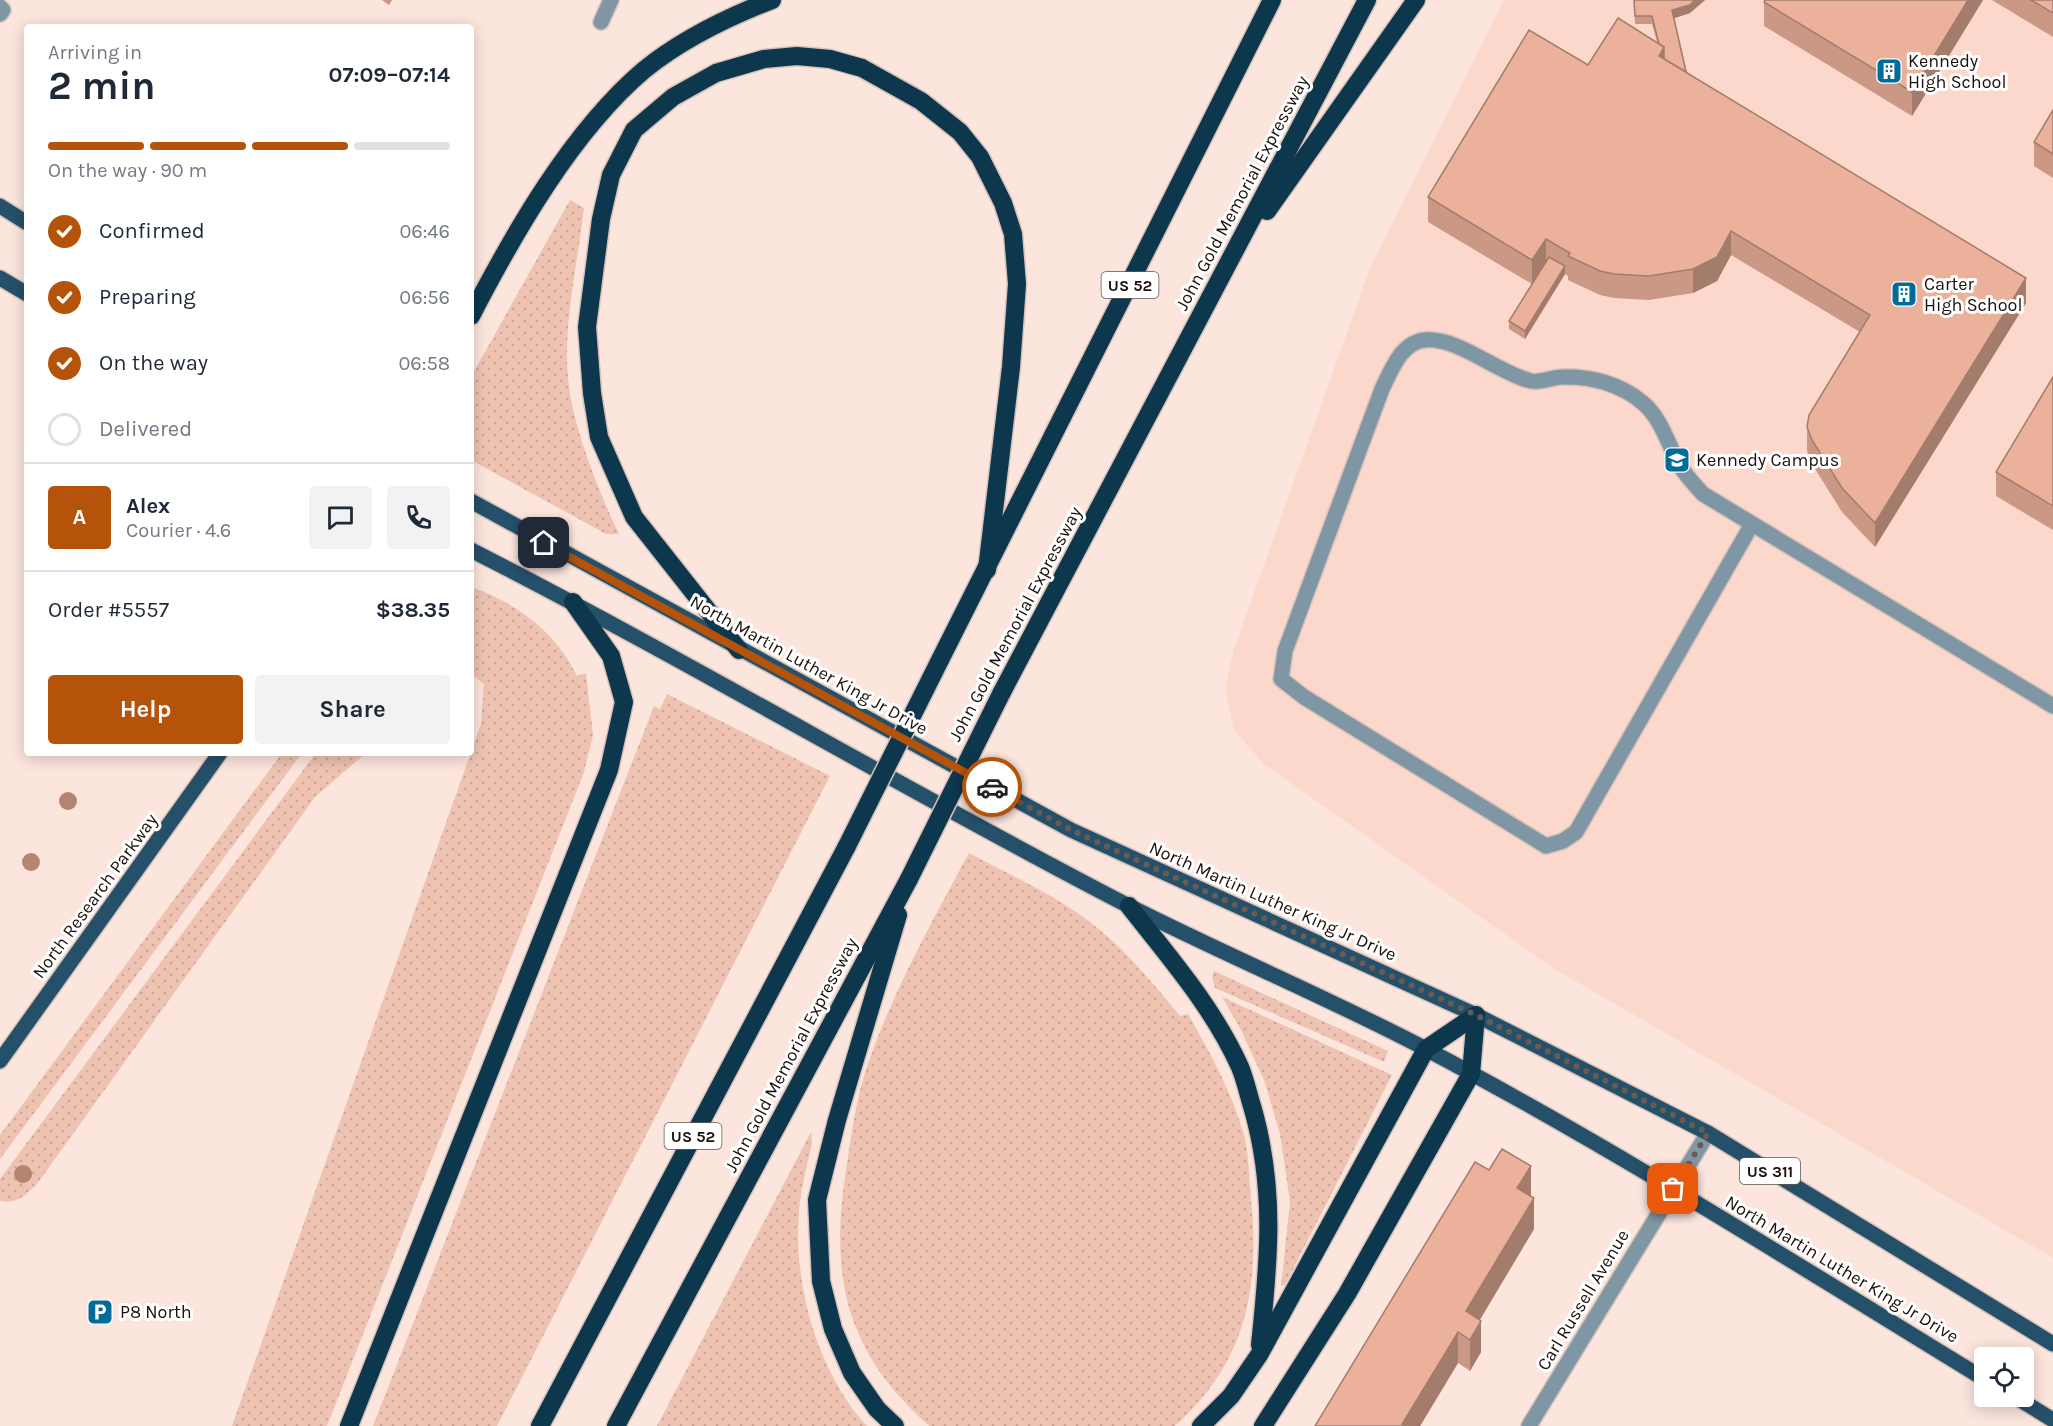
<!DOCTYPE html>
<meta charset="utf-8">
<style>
:root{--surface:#fff;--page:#f2f2f3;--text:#1f2937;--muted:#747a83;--line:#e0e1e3;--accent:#b45309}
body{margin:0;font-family:Karla,sans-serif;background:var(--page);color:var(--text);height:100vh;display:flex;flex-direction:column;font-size:22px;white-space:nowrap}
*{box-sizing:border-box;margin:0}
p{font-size:20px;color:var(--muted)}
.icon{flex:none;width:33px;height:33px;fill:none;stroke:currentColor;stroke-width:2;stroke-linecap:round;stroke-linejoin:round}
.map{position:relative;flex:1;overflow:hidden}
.side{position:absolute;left:24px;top:24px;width:450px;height:732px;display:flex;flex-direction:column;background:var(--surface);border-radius:6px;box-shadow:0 3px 15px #0003}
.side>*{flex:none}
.buttons{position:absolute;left:1974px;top:1347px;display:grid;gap:12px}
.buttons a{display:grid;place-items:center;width:60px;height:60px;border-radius:6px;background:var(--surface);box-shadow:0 3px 15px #0003;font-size:30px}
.pin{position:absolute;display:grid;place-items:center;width:51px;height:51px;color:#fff;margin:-26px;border-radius:12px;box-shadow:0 3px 9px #0006}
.courier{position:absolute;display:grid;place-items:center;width:60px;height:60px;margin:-30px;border:4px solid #b45309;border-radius:50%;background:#fff;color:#222;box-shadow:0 2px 8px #0007}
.head em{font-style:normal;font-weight:700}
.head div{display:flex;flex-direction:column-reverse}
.head{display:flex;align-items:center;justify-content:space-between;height:102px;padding:0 24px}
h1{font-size:39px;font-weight:700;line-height:45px}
.bar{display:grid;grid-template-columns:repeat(4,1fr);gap:9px 6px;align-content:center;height:72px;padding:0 24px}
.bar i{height:8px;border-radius:4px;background:var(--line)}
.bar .active{background:var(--accent)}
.bar p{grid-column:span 4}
.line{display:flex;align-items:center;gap:15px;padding:0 24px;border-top:2px solid var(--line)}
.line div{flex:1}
.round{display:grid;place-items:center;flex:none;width:63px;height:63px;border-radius:6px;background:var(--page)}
ol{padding:0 24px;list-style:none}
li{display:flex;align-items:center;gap:18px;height:66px}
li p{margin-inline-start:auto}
li .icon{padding:6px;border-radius:50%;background:var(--accent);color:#fff;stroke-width:4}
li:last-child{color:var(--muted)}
li i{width:33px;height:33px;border:3px solid var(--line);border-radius:50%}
.cta{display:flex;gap:12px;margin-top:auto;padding:12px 24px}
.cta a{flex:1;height:69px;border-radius:6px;background:var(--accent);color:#fff;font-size:24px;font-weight:700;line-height:69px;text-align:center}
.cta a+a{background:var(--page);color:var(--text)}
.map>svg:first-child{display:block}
</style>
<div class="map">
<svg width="2053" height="1426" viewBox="0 0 2053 1426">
<defs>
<pattern id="grass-dots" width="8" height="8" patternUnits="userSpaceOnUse" patternTransform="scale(1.5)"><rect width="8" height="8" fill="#eec3b2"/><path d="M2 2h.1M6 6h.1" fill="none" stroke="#cca698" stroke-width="1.8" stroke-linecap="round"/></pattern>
</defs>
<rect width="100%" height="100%" fill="#fbe5dd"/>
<!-- built -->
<path fill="#fbd8cb" d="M1504,0H2053V1258L1553,968L1264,764L1234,730L1225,688L1234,649L1369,271Z"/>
<!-- grass -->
<g fill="url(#grass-dots)">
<path d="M570,200L584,208C578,261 563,324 568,377C571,423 599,492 619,534H606L471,460V377Z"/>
<path d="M471,587C517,603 556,632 577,676L586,673L593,735L584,772L327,1426H232L481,724L484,684L471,674Z"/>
<path d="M667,694L830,776L497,1426H373L654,706L660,709Z"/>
<path d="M282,753H302L0,1159V1135Z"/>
<path d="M316,753H366L315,797L37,1184C25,1196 17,1204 0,1201V1179Z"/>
<path d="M969,853C1014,877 1062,898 1101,931C1131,956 1155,986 1180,1016L1188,1014C1210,1053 1232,1092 1244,1135C1249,1155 1249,1178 1251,1198C1260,1290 1246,1362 1175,1426H929C901,1400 876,1373 860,1337C837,1288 837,1230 845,1177C850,1145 854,1111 863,1079C888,1000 930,925 969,853Z"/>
<path d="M1214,971L1388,1051L1384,1062L1215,988L1212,977Z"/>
<path d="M1222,997L1392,1075L1285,1285L1281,1286L1290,1202L1280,1134L1264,1080L1241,1030Z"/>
<path d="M811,1132L812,1143C807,1166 801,1188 799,1211C793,1284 817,1372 867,1426H657Z"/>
</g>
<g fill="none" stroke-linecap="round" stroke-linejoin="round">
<!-- lane casing -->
<g stroke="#d7c3bb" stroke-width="18">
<g id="lane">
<path d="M0,7L3,10L0,14"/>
<path d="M1752,524L1576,832L1563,841L1546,846L1304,697L1281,679L1285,651L1382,389C1391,371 1401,342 1425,340C1458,337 1498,373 1531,381C1540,383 1553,377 1562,377C1591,376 1621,384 1643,403C1662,419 1668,445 1680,466C1686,476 1695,485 1703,494L2053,706"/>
</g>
</g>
<!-- street casing -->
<g stroke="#d7c3bb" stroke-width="18">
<g id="street">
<path d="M601,22L611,0"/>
<path d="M1529,1426L1708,1133"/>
</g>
</g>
<!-- primary casing -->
<g stroke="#d7c3bb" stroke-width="18">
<g id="primary">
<path d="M0,206L27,223"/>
<path d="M0,278L27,294"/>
<path d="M471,501L1071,830L1476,1015L1708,1133L2053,1344"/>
<path d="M471,550C693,663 906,791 1127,905C1225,955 1327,997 1424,1048C1616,1149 1799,1266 1984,1379"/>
<path d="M0,1061L220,753"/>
<path d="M2014,1396L2053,1420"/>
</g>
</g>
<!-- highway casing -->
<g stroke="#d7c3bb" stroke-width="21">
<g id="highway">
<path d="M1267,211L1416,0"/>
<path d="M471,316C514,233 572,131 644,70C681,40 728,17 772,0"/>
<path d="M739,650L634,517L599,437L592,393L587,327L601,219L611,175L634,130L673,97L716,73L764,59L797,56L830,59L862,68L921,101L960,132L980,157L1003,203L1013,234L1017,284L1011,367L987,570"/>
<path d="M940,660L1272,0"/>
<path d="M1001,694L1367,0"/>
<path d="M1129,906C1169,957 1213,1007 1240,1067C1245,1079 1248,1093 1252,1106C1276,1188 1269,1261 1260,1345"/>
<path d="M349,1426L609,770L624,702L611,656L573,602"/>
<path d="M540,1426L847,846"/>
<path d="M616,1426L909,879"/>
<path d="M895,1426L877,1409L852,1373L833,1329L821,1281L817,1200L837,1120L898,915"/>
<path d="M1201,1426L1231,1396L1259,1355L1426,1049L1476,1015"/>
<path d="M1263,1426L1347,1294L1471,1074L1476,1015"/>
</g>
</g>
<!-- lane -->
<use href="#lane" stroke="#7f96a4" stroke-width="15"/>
<!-- street -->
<use href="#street" stroke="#7f96a4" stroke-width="15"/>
<!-- primary -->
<use href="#primary" stroke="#255069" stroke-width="15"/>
<!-- highway -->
<use href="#highway" stroke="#0d374d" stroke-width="18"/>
<!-- highway-bridge casing -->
<g stroke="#d7c3bb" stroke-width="21" stroke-linecap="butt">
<g id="highway-bridge">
<path d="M847,846L940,660"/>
<path d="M909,879L1001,694"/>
</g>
</g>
<!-- highway-bridge -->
<use href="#highway-bridge" stroke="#0d374d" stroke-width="18"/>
</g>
<!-- trees -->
<g fill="#b58571">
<circle cx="68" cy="801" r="9"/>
<circle cx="31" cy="862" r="9"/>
<circle cx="23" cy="1174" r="9"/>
</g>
<!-- wall -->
<g fill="#ca9884">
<path d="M382,0H392L389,5Z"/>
<path d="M1634,0H1705L1690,13L1674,18L1687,72L2026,303L1875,547L1842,512L1812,464L1807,451V427L1860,332L1731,255L1717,281L1693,293L1649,300L1614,298L1600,295L1568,280V276L1565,274L1525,339L1509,329V321L1532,284L1428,222V197L1588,65L1657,42L1652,24H1635Z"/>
<path d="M1765,0H1983L1912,116L1764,26V2Z"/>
<path d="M1992,0H2053V37Z"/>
<path d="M2053,110V178L2034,166V142Z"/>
<path d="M2053,377V530L1996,496V472Z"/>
<path d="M1531,1196L1534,1229L1480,1320L1481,1352L1470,1371L1458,1363L1420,1426H1315Z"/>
</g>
<!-- shaded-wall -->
<g fill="#a47c6c">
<path d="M1695,0H1705L1690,13L1672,19V10Z"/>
<path d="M1968,0H1983L1912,116V92Z"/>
<path d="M1664,47V71L1659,56Z"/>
<path d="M1731,231V255L1717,281L1693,293V269Z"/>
<path d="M1546,239V263L1532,284V260Z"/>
<path d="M1565,266V274L1525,339V331Z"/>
<path d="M2026,278V303L1875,547V523Z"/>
<path d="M1531,1166V1197L1517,1188Z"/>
<path d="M1534,1198V1229L1468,1339L1466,1311Z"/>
<path d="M1481,1321V1352L1470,1371V1340Z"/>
<path d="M1458,1332V1363L1420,1426H1401Z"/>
</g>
<!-- building -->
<g fill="#ebb19a" stroke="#a47c6c" stroke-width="1.5">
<path d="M1634,0H1695L1690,5L1672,10L1686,72L1664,59V47L1659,44L1652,16H1635Z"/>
<path d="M1765,0H1968L1912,92L1764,2Z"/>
<path d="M2031,0H2053V13Z"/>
<path d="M1618,18L1664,47L1659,56L2026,278L1875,523L1842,488L1812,440L1807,427L1809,415L1870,315L1731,231L1717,257L1693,269L1649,276L1614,274L1600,271L1568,256L1570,253L1546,239L1532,260L1428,197L1529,30L1588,65Z"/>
<path d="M2053,110V154L2034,142Z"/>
<path d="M1549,257L1565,266L1525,331L1509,321Z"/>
<path d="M2053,377V506L1996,472Z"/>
<path d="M1502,1149L1531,1166L1517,1188L1534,1198L1466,1311L1481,1321L1470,1340L1458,1332L1401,1426H1315L1475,1162L1489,1170Z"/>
</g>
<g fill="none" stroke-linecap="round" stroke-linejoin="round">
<!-- done -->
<path stroke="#695b54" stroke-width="6" stroke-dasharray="0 10.8" d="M992,787L1071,830L1476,1015L1708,1133L1673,1189"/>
<!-- route -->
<path stroke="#b45309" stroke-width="8" d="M544,543L992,787"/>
</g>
<!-- icons -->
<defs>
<g id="building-square" transform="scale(1.35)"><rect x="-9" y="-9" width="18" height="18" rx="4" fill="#016c99" stroke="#fff"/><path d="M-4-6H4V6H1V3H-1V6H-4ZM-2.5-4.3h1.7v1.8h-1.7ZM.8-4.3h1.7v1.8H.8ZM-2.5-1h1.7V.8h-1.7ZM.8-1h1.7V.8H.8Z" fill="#fff"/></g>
<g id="school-square" transform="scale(1.35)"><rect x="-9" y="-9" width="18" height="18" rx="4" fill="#016c99" stroke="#fff"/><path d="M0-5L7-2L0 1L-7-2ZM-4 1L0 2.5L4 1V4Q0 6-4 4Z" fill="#fff"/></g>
<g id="parking-square" transform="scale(1.35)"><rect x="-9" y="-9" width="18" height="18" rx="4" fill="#016c99" stroke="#fff"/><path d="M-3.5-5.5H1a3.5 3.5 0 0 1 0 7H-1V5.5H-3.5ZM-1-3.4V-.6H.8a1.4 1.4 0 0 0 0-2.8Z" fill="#fff"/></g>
</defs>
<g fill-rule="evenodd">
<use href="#building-square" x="1889" y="71"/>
<use href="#building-square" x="1904" y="294"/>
<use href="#school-square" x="1677" y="460"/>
<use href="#parking-square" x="100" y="1312"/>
</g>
<g text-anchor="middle" stroke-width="6" stroke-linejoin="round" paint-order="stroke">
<!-- shield labels -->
<g fill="#fff" stroke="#5f5854" stroke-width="1.5">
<rect x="1101.5" y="272" width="57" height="26" rx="4.5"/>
<rect x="664.5" y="1123" width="57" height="26" rx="4.5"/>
<rect x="1740" y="1158" width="60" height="26" rx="4.5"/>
</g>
<g font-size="16" font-weight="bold" fill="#1b100b">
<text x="1130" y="291">US 52</text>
<text x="693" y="1142">US 52</text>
<text x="1770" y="1177">US 311</text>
</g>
<!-- poi labels -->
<g font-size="18" fill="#1b100b" stroke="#fff" text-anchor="start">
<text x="1908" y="67">Kennedy<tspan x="1908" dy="21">High School</tspan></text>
<text x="1924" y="290">Carter<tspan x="1924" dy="21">High School</tspan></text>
<text x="1696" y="466">Kennedy Campus</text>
<text x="120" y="1318">P8 North</text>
</g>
<!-- street labels -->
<g font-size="18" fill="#1b100b" stroke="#fff">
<text transform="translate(1242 193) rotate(-62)" y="6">John Gold Memorial Expressway</text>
<text transform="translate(1015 624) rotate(-62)" y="6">John Gold Memorial Expressway</text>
<text transform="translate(809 665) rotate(29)" y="6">North Martin Luther King Jr Drive</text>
<text transform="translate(95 896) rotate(-54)" y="6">North Research Parkway</text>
<text transform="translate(1273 901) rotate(24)" y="6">North Martin Luther King Jr Drive</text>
<text transform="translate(791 1055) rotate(-62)" y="6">John Gold Memorial Expressway</text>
<text transform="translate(1842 1269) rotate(31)" y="6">North Martin Luther King Jr Drive</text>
<text transform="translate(1583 1300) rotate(-59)" y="6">Carl Russell Avenue</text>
</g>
</g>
</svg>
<div class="buttons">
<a><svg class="icon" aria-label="locate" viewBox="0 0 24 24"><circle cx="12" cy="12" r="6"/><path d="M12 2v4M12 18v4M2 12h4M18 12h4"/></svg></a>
</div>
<div class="pin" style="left:1673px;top:1189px;background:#ea580c"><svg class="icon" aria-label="bag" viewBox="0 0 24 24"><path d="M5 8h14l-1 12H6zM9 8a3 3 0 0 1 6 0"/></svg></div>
<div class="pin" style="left:544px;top:543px;background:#1f2937"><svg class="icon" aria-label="home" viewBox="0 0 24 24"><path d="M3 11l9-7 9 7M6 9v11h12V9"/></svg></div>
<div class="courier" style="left:992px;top:787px"><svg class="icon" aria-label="car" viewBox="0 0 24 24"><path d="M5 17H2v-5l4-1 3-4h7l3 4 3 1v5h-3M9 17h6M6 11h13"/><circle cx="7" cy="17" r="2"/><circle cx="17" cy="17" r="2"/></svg></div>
<section class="side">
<div class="head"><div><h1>2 min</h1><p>Arriving in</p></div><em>07:09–07:14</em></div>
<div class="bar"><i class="active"></i><i class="active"></i><i class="active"></i><i></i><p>On the way · 90 m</p></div>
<ol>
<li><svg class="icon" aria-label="check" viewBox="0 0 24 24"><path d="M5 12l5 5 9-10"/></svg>Confirmed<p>06:46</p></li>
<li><svg class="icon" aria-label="check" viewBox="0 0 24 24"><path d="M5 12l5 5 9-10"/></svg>Preparing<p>06:56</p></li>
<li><svg class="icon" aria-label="check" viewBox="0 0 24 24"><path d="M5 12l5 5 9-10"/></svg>On the way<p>06:58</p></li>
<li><i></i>Delivered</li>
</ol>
<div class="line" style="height:108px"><b class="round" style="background:var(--accent);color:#fff">A</b><div><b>Alex</b><p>Courier · 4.6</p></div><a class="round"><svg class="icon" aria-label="chat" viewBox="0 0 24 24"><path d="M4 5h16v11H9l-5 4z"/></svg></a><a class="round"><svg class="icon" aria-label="phone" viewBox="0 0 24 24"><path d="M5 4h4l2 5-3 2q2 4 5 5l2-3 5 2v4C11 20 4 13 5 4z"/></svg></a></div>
<div class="line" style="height:78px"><div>Order #5557</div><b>$38.35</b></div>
<div class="cta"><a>Help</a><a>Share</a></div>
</section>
</div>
